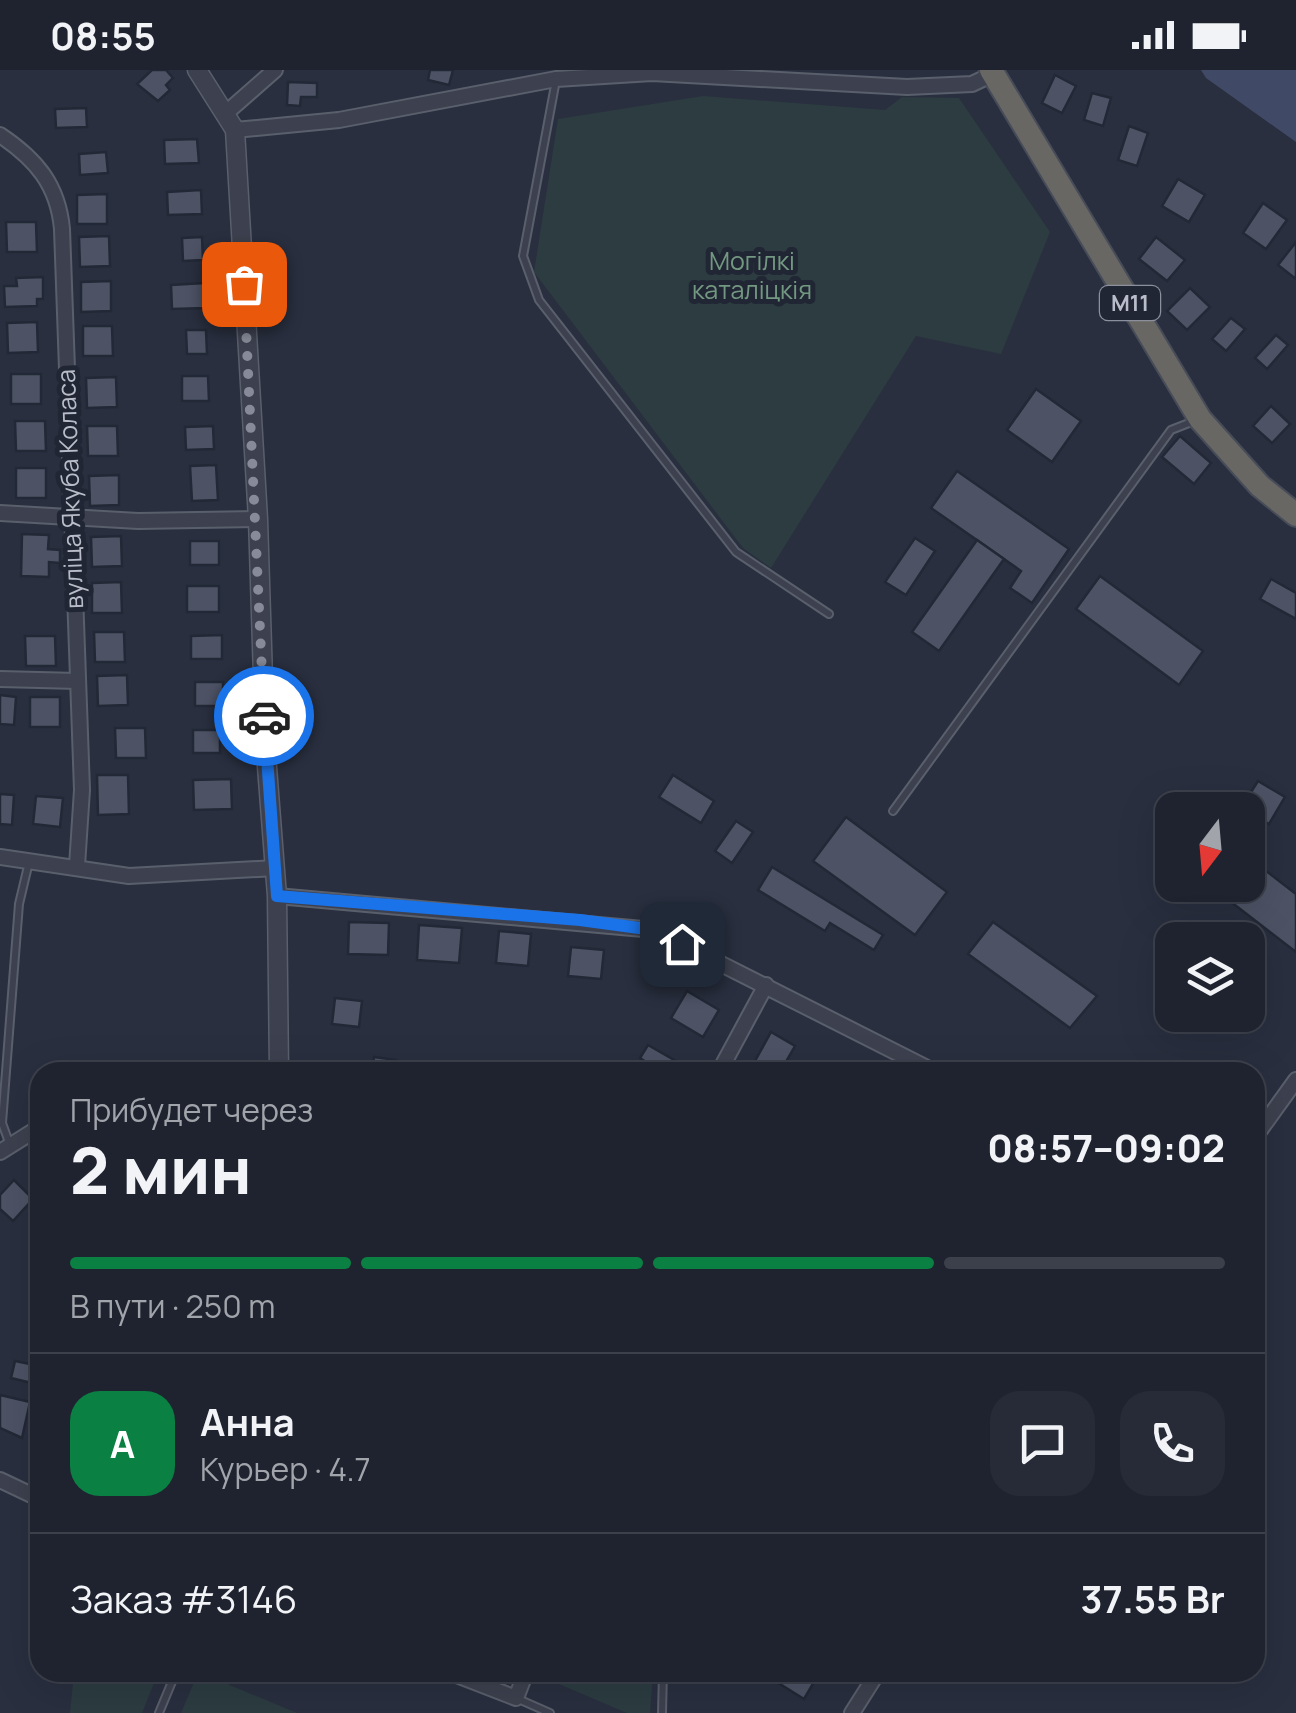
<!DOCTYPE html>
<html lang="ru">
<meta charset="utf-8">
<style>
:root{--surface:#1f232f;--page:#272b37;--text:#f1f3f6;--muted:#a1a4aa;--line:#3c404b;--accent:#0b8043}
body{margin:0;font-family:Manrope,sans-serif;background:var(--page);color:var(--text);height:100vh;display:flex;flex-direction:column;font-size:38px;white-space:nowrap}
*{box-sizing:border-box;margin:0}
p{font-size:32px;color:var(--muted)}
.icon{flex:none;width:55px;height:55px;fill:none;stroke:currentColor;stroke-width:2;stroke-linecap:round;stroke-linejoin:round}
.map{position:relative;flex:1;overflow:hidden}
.panel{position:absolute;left:30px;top:992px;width:1235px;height:620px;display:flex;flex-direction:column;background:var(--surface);border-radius:30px;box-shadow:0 10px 40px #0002,0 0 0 2px var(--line)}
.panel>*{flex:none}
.needle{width:65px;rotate:196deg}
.buttons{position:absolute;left:1155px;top:722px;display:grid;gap:20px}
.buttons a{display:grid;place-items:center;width:110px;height:110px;border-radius:20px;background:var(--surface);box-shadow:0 10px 40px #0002,0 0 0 2px var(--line);font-size:50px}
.pin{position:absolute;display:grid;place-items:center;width:85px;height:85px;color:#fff;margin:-42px;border-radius:20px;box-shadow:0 5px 15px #0006}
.courier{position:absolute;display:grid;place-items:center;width:100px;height:100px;margin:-50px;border:8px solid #1a73e8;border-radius:50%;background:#fff;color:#222;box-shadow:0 2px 12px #0007}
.summary em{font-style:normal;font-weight:800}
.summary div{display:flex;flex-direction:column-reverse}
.summary{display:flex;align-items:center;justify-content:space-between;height:170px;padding:0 40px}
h1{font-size:65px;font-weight:800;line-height:75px}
.bar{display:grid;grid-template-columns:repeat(4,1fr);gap:15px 10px;align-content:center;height:120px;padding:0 40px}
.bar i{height:12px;border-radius:8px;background:var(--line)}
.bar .active{background:var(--accent)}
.bar p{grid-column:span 4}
.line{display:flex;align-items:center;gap:25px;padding:0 40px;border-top:2px solid var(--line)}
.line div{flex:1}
.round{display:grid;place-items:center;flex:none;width:105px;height:105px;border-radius:30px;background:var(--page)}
.status{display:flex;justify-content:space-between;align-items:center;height:70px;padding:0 50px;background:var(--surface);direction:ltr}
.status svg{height:28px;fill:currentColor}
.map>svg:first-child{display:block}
</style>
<div class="status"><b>08:55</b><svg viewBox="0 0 49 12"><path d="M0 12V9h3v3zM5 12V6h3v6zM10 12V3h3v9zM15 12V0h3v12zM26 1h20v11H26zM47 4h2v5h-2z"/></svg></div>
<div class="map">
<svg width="1296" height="1643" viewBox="0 0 1296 1643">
<rect width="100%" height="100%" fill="#292f3f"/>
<!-- green -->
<g fill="#2c3c41">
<path d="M703,26L885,40L902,27L959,28L1050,162L1001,284L916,266L771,498L743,478L534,202L558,49Z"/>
<path d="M74,1603V1602L158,1603L142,1643H70Z"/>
<path d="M198,1603H201L297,1643H181Z"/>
<path d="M533,1603H653L650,1643H627Z"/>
</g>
<!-- water -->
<path fill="#404a66" d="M1201,0H1296V72L1206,8Z"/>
<!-- building -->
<g fill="#4d5365" stroke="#232836" stroke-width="2.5">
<path d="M152,0H166L173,8L166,15L170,20L158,31L137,14Z"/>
<path d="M430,0H453L449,15L428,10Z"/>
<path d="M1055,5L1076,16L1062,43L1042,33Z"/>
<path d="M288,12L317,13V27H301L300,36L287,35Z"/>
<path d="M1092,23L1111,28L1103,56L1084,50Z"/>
<path d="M86,38L87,57L56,58L55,39Z"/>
<path d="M1129,56L1148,63L1137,96L1118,90Z"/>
<path d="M197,69L199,93L165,94L164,70Z"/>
<path d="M106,82L108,103L80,105L79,84Z"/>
<path d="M1178,109L1205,125L1189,152L1162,136Z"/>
<path d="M201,120L202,144L168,145L167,122Z"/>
<path d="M107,124V154H77V125Z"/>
<path d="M1263,133L1287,150L1266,179L1243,163Z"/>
<path d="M6,152H36L37,182H7Z"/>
<path d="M109,166L110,196L80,197L79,167Z"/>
<path d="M202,167L203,190L183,191L182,168Z"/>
<path d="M1156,167L1185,190L1167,211L1139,189Z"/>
<path d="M1296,172V209L1278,195Z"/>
<path d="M43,207V229H37V236L5,237L4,216H17L16,208Z"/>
<path d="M111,211V241L81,242V212Z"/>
<path d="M205,213L206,238L172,239L171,215Z"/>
<path d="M1190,218L1210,237L1187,260L1167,241Z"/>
<path d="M1231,248L1245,259L1226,281L1212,269Z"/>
<path d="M37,252L38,282L8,283L7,253Z"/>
<path d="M83,256H112L113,286H83Z"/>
<path d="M186,260H206L207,284H187Z"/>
<path d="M1276,265L1288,275L1267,299L1255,288Z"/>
<rect x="11" y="304" width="30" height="30"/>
<path d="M182,306H208L209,331H182Z"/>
<path d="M116,307L117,337L87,338L86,308Z"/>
<path d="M1036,319L1081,351L1052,392L1007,360Z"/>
<path d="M1271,336L1290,354L1272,373L1253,356Z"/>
<path d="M15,351H45L46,381H16Z"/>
<path d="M87,356H117L118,386H88Z"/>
<path d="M213,356L214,379L186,380L185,357Z"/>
<path d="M1180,366L1211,393L1194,414L1162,387Z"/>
<path d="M216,395L218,430L192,431L190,396Z"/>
<rect x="16" y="398" width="30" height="30"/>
<path d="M957,401L1069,479L1032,533L1010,518L1021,501L931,438Z"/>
<path d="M119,405V435L90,436L89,406Z"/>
<path d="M22,464L49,465L48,479L60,480V493L49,492V507L21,506Z"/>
<path d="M121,466L122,496L92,497L91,467Z"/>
<path d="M915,468L935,481L906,525L885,512Z"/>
<path d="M977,470L1004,489L939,581L912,562Z"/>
<rect x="190" y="471" width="29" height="24"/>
<path d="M1100,506L1203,581L1179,615L1076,539Z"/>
<path d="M1271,509L1296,523V549L1260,529Z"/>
<path d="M121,512L122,543H92V513Z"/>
<rect x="187" y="516" width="32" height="26"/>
<path d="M94,562H124L125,592H95Z"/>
<path d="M222,565V589H191V566Z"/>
<path d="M25,566H55L56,596H26Z"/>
<path d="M127,605L128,635L98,636L97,606Z"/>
<rect x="195" y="612" width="28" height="24"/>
<path d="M0,625L16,627L14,655L0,654Z"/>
<rect x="30" y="627" width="30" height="30"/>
<path d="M115,658H145L146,688H116Z"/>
<rect x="193" y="660" width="27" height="23"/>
<path d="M97,705H128L129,744L98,745Z"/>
<path d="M673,705L714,731L701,753L659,727Z"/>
<path d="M231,709L232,739L194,740L193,710Z"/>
<path d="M1258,711L1285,727L1269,754L1241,738Z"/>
<path d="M0,724L14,725L12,755L0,754Z"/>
<path d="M36,726L63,728L60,757L33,754Z"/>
<path d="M846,747L947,822L915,865L813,791Z"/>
<path d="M736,751L753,762L732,793L715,781Z"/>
<path d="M1248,787L1296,824V882L1209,815H1248Z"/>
<path d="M772,797L883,865L874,880L830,853L825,861L758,820Z"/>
<path d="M349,852L389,853L388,885L348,884Z"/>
<path d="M993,852L1097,926L1070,958L968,884Z"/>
<path d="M419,855L462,858L459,893L417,890Z"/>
<path d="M499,861L531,864L528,896L496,893Z"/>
<path d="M571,877L604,880L601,909L568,906Z"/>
<path d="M687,921L719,940L703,967L671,948Z"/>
<path d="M335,928L362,931L359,957L332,954Z"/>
<path d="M771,962L795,976L780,1002L755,991Z"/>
<path d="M648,975L681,994L676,1002H648L652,996L640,988Z"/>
<path d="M374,987L396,990L395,1002H372Z"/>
<path d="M14,1110L33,1129L13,1151L0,1139V1125Z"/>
<path d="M15,1291L40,1296V1315L11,1308Z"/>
<path d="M0,1325L30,1332L22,1368L0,1358Z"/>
<path d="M776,1602H820L804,1629L772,1609Z"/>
</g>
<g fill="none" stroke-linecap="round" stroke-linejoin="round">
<!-- service casing -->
<g stroke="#5a5f6c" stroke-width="10">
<g id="service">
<path d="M556,10L523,186L539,230L736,482L829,544"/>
<path d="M893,741L1171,360L1194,351"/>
<path d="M10,1075L2,1053L19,834L29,792"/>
<path d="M516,1628L550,1643"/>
<path d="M159,1643L176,1602"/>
<path d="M662,1643L663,1602"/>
</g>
</g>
<!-- minor casing -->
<g stroke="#5a5f6c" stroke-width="18">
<g id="minor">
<path d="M226,43L275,0"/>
<path d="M235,60L339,50L556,9L652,3L907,17L972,14L993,4"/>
<path d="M0,65C36,89 58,115 62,159L82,720L77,796"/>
<path d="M0,443L138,451L258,449"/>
<path d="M0,609L78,611"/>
<path d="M0,787L129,806L276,798"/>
<path d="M277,826L654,860L935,1002"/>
<path d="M719,1002L766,915"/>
<path d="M1255,1067L1296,1010"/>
<path d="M0,1082L40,1057"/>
<path d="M0,1410L40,1429"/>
<path d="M449,1602L516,1628L526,1602"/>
<path d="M852,1643L878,1602"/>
</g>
</g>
<!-- tertiary casing -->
<g stroke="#5a5f6c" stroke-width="21">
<path id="tertiary" d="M197,0L235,60L258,449L265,671L277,826L279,1002"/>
</g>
<!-- trunk casing -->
<g stroke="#474c59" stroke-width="26">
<path id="trunk" d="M991,0L1200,349L1260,416L1296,445"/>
</g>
<!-- service -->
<use href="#service" stroke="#3d414f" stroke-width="6"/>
<!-- minor -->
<use href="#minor" stroke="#3d414f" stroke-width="14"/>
<!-- tertiary -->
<use href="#tertiary" stroke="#3d414f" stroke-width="18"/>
<!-- trunk -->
<use href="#trunk" stroke="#686764" stroke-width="22"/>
</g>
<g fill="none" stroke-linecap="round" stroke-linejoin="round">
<!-- done -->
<path stroke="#878b99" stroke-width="10" stroke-dasharray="0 18" d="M244,214L264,646"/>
<!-- route -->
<path stroke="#1a73e8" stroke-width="12" d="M264,646L277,826L580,850L654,860L682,874"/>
</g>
<g text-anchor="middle" stroke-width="10" stroke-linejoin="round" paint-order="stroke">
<!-- shield labels -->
<rect fill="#212634" stroke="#8b909c" stroke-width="2.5" x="1100" y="216" width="60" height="34" rx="8"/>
<g font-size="22" font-weight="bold" fill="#b9bdc9">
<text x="1130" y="241">М11</text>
</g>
<!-- park labels -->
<g font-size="25" fill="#739881" stroke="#212634">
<text x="752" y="200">Могілкі<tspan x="752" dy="29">каталіцкія</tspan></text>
</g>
<!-- street labels -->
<g font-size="25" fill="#b9bdc9" stroke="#212634">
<text transform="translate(70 419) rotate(-92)" y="9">вуліца Якуба Коласа</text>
</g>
</g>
</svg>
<div class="buttons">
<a><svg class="needle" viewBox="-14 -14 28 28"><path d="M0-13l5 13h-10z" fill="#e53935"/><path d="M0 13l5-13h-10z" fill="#a1a4aa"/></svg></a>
<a><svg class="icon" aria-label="layers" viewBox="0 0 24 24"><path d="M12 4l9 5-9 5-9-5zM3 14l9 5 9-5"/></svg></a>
</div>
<div class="pin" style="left:244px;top:214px;background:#ea580c"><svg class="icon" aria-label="bag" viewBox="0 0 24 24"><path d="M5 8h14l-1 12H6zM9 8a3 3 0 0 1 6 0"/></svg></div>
<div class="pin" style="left:682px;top:874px;background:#1f2937"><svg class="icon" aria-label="home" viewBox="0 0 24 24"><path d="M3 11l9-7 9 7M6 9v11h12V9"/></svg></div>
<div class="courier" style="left:264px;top:646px"><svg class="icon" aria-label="car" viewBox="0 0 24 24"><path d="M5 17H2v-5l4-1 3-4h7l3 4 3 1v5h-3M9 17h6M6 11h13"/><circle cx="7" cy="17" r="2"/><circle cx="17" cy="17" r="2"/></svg></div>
<section class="panel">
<div class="summary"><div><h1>2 мин</h1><p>Прибудет через</p></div><em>08:57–09:02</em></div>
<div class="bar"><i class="active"></i><i class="active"></i><i class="active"></i><i></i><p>В пути · 250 m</p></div>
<div class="line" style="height:180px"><b class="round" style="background:var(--accent);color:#fff">А</b><div><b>Анна</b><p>Курьер · 4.7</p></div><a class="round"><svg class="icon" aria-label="chat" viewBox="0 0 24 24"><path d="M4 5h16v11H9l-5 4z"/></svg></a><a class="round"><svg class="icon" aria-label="phone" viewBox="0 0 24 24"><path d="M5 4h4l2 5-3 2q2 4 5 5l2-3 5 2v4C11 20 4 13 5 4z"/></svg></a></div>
<div class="line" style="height:130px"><div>Заказ #3146</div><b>37.55 Br</b></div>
</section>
</div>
